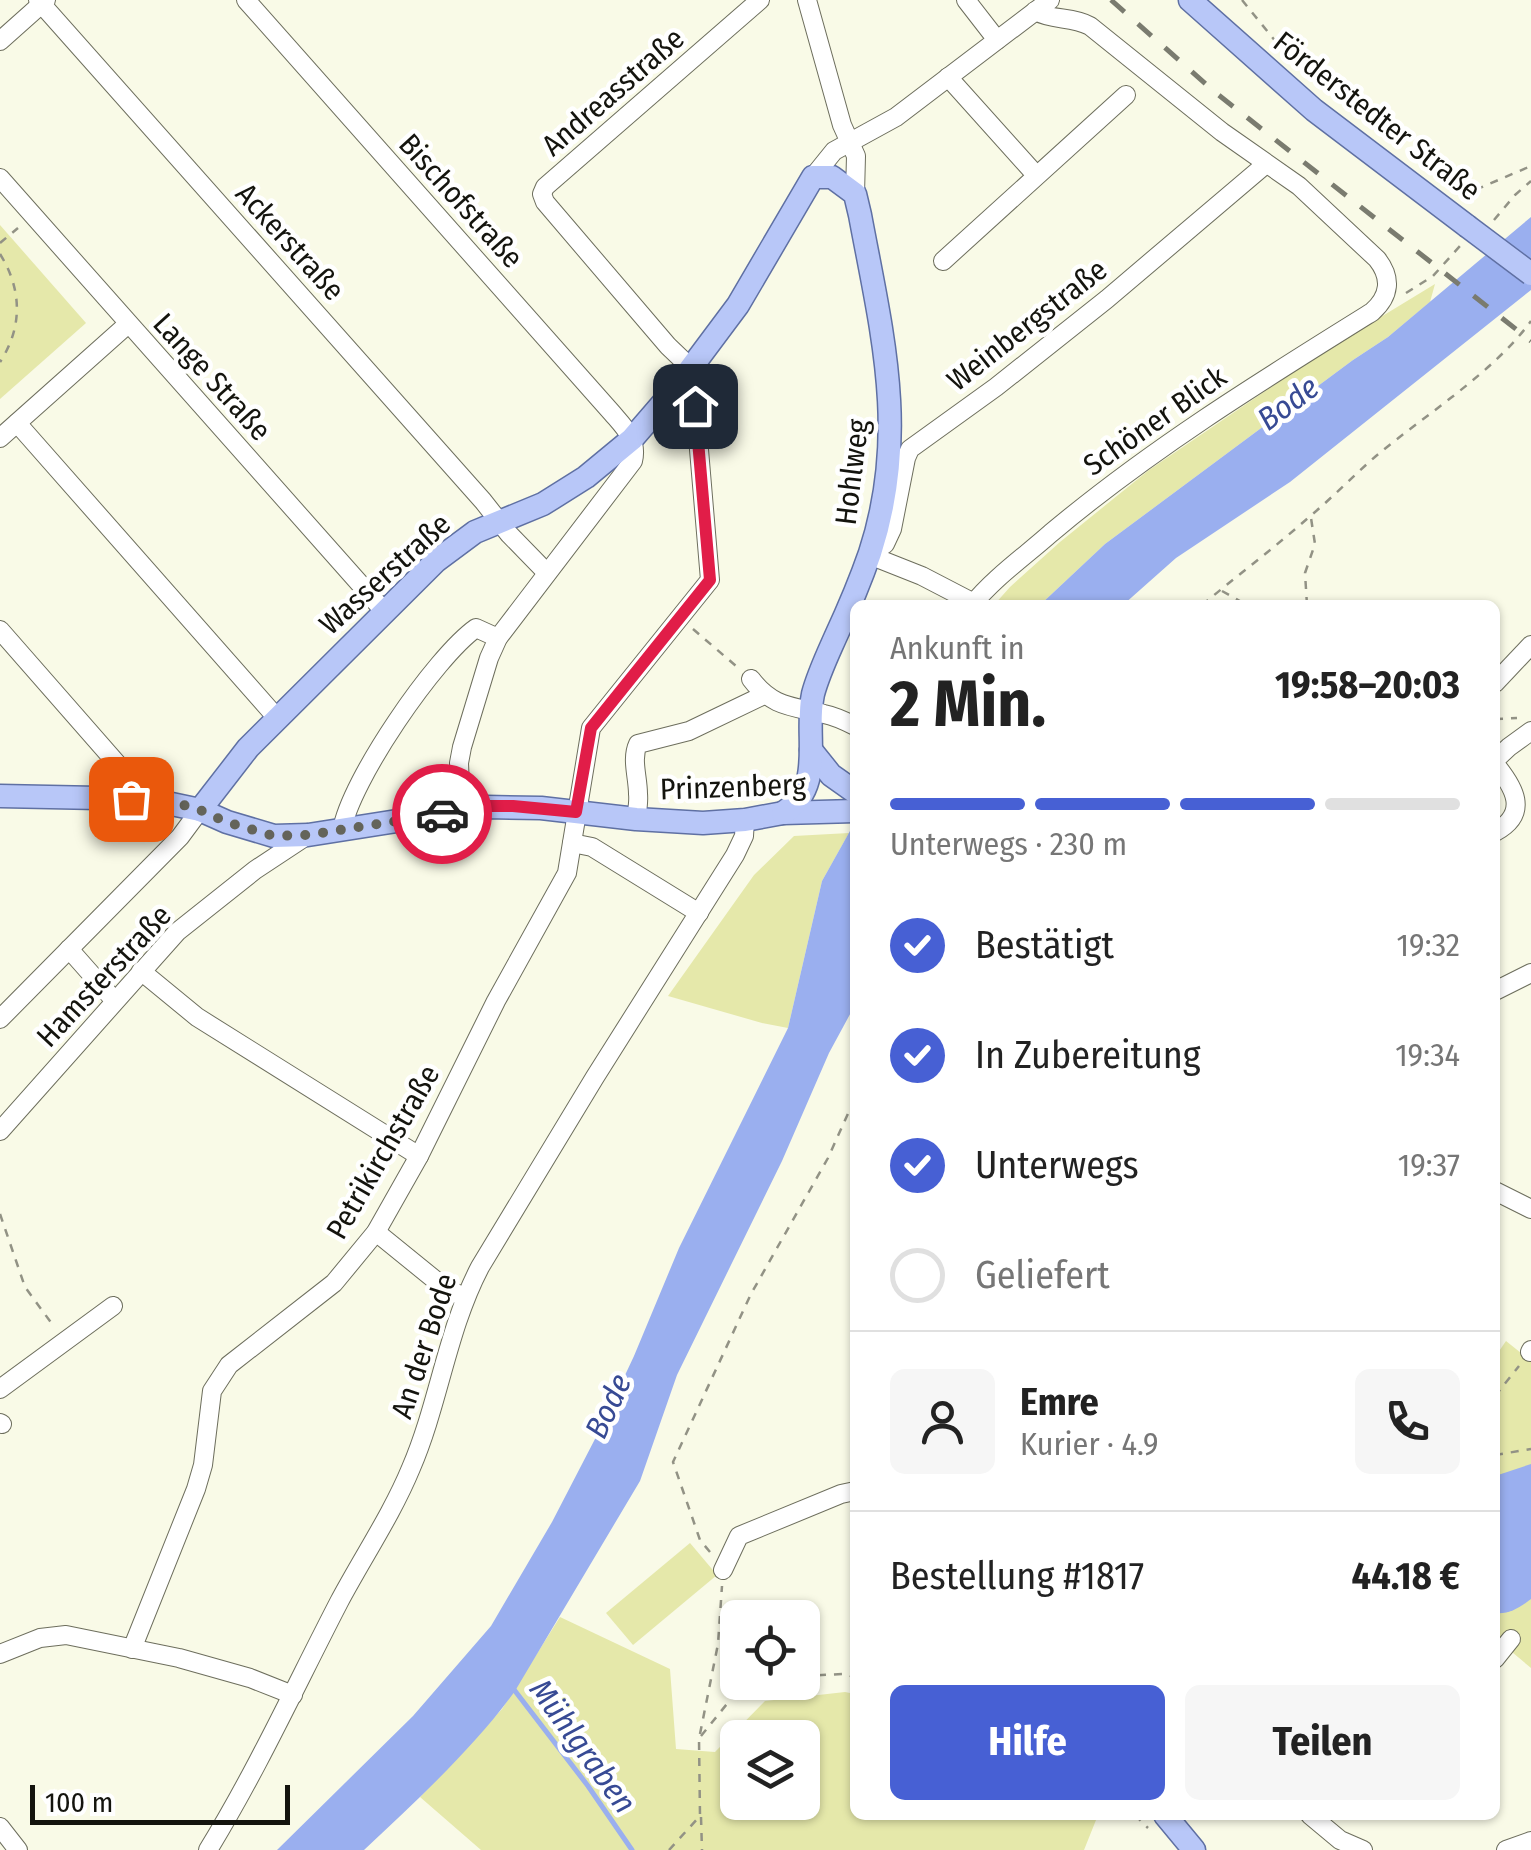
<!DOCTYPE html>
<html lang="de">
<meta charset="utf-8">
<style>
:root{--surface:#fff;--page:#f6f6f6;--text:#222;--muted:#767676;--line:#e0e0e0;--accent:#4760d4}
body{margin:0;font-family:"Fira Sans Condensed",sans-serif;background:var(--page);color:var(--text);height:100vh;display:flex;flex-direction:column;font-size:38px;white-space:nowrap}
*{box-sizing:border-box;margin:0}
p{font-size:32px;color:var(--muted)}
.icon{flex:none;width:55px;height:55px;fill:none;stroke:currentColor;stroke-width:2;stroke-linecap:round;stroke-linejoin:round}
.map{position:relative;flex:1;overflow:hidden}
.side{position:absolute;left:850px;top:600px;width:650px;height:1220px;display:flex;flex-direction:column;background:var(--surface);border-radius:15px;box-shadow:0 2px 8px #0004}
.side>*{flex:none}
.controls{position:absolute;left:720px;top:1600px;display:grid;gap:20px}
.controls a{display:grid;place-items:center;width:100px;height:100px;border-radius:15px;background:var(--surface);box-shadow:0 2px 8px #0004;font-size:50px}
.scale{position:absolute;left:30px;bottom:25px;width:260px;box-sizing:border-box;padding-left:10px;border:5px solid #14140e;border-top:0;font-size:28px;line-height:35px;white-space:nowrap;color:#14140e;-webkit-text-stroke:8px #fff;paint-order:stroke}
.pin{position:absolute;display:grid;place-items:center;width:85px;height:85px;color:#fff;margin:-42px;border-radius:20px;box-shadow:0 5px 15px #0006}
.courier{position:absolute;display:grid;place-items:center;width:100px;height:100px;margin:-50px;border:8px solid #e11d48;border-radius:50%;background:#fff;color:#222;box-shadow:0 2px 12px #0007}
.headline em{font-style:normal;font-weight:700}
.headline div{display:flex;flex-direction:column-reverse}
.headline{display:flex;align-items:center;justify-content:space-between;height:170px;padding:0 40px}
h1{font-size:65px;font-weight:700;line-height:75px}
.bar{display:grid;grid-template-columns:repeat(4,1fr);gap:15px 10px;align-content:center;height:120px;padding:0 40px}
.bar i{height:12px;border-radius:8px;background:var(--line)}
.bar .current{background:var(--accent)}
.bar p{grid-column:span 4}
.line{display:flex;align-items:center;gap:25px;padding:0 40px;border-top:2px solid var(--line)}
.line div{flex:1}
.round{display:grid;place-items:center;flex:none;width:105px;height:105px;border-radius:15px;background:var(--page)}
ol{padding:0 40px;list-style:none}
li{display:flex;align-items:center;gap:30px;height:110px}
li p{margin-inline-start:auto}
li .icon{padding:10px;border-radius:50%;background:var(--accent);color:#fff;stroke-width:4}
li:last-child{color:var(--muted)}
li i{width:55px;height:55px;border:5px solid var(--line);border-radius:50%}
.cta{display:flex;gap:20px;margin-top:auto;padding:20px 40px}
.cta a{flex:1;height:115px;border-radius:15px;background:var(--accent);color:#fff;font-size:40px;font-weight:700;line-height:115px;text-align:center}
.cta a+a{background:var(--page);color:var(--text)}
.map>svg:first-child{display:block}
</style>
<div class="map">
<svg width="1531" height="1850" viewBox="0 0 1531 1850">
<rect width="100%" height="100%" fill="#f9fae7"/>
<!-- green -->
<g fill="#e5e8aa" fill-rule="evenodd">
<path d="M0,225L86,323L0,399Z"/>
<path d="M1435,284L1430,302L1388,337L1353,360L1105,544L1040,605H994L1010,587L1060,542L1149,470L1320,354Z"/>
<path d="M849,833L822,881L788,1028L762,1023L668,996L754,875L794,836Z"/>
<path d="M1506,1341L1531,1361V1668L1500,1642L1495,1647V1357Z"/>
<path d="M690,1543L717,1575L633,1645L606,1613Z"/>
<path d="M560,1617L670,1669L676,1749L715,1752L765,1701L845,1692L855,1694V1815H1098L1084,1850H481L420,1797L502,1709ZM738,1738H802V1802H738Z"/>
</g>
<!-- water -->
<g fill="#9aafef">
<path d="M1531,217V290L1290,482L1176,558L1123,605H1040L1105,544L1353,360L1388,337Z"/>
<path d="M855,822V1005L829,1053L782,1161L677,1375L640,1481L515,1691C475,1747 415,1802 364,1850H277L413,1716L491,1626L552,1522L595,1439L634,1356L679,1248L788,1028L822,881Z"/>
<path d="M1531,1464V1599C1521,1607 1508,1615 1495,1613V1476Z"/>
</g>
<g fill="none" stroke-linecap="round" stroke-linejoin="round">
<!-- stream -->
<path stroke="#9aafef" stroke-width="5" d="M512,1687L588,1786L632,1850"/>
<!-- minor casing -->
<g stroke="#6d6e5d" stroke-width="20">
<g id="minor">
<path d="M38,0L483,501L509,534L547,573"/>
<path d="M246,0L612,413C625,428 638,440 633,461L498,638L489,658L462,747L459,763L461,811"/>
<path d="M807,0L842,125L856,156L855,194"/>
<path d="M966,0L997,40"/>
<path d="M0,41L46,0"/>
<path d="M948,77L1036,175"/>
<path d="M813,177L834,151L896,117L1050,0"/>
<path d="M0,178L384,611"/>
<path d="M943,261L1126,95"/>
<path d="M691,368L668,346L545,202L542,194L545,187L760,0"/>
<path d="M17,423L277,718"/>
<path d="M0,438L128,324"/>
<path d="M869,555L885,544L892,529L906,458L910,449L996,387L1107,299L1266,164"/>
<path d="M869,555L922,576L974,603"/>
<path d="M972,605C995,577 1024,557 1051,533C1151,449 1261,381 1372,312C1390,296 1392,278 1377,259L1299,186L1222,132L1090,26C1072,16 1053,21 1035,11"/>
<path d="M0,630L148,799"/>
<path d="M751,679C772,707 791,706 824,714C834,716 845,721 855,726"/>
<path d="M1495,683L1531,645"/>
<path d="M1495,760L1509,747L1531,731"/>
<path d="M1495,764C1514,787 1530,813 1495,832"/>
<path d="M636,819C637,811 639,802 638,794C638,777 631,759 638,744L689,731L764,695"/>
<path d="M342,830C350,781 435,657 476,628L498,638"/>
<path d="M572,843L592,847L699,913"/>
<path d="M69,949L114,1000"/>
<path d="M141,971L197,1017L419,1156"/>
<path d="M1495,991L1531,973"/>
<path d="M0,1019L180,837L200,810"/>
<path d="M0,1131L177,932L255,870L308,835"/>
<path d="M1495,1191L1531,1209"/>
<path d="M376,1232L445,1288L464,1297"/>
<path d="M1530,1352L1531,1350"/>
<path d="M0,1389L113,1306"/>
<path d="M0,1423L2,1424"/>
<path d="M723,1570L739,1536L841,1494L855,1491"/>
<path d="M132,1649L196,1489L203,1465L212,1391L229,1365L334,1283L376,1232L419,1156L496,1001L567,873L591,728L710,580L696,414L691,400L676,388"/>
<path d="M0,1654L40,1638L66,1635L179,1658L250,1678L293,1695"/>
<path d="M1495,1659L1511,1639"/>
<path d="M1310,1815L1340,1840L1363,1850"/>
<path d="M0,1827L18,1850"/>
<path d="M208,1850C257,1770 296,1685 339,1602C363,1557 392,1514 411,1468C439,1403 447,1330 480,1267L595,1077L735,855L744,836L745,820"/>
<path d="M1506,1850L1531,1841"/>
</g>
</g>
<!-- major casing -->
<g stroke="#5f70a3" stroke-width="25">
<g id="major">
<path d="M1190,0L1314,110L1467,226"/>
<path d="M811,750L831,775L855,792"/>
<path d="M0,796L148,799L200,810L227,822L274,836L308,835L486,807L541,808L636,819L703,823L745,820L783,813L855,811"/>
<path d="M200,810L248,748L436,561L475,532L543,504L586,477L632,439L676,388L738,305L813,177H832L855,194L860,215C882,333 909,434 870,553C860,582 848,610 835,638C827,656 818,675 813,694C804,736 826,787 783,813"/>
<path d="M1165,1815L1194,1850"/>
</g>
</g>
<!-- path -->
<g stroke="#929285" stroke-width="2.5" stroke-dasharray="8 8" stroke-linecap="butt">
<path d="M1242,0L1289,58L1288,62"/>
<path d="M1461,196L1531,166"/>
<path d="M1494,220L1515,195L1531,181"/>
<path d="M0,243L18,228"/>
<path d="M0,254C22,289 23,327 0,362"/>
<path d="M1406,293L1433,276L1460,246"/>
<path d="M1222,591L1247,605"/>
<path d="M1202,605C1237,576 1274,548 1308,518C1332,498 1353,476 1376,456C1425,415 1494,372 1531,321"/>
<path d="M1307,605L1305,573L1315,544L1311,518"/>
<path d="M693,629L736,666"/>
<path d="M1495,719L1517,718"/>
<path d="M0,1214L25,1287L55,1328"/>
<path d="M1495,1396L1519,1366"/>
<path d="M1495,1455L1531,1449"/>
<path d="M710,1552L700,1540L673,1462L751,1294L828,1158L855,1098"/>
<path d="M802,1676L843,1674L855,1677"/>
<path d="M701,1736L735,1694L767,1682"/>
<path d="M1135,1815L1148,1828"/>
<path d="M701,1817L702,1850"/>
<path d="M669,1850L700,1816L699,1739L718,1644L722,1586"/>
</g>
<!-- minor -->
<use href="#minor" stroke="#fff" stroke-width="18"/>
<!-- major -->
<use href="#major" stroke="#b8c7f8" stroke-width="22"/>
<!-- rail -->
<path stroke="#7a7b6f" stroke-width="5" stroke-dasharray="18 18" stroke-linecap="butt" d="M1111,0L1216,93L1531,341"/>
<!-- major-bridge casing -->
<g stroke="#5f70a3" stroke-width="25" stroke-linecap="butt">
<path id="major-bridge" d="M1467,226L1531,274"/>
</g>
<!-- major-bridge -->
<use href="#major-bridge" stroke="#b8c7f8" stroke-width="22"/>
</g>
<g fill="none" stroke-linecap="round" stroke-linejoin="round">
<!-- done -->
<path stroke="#64645a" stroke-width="10" stroke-dasharray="0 18" d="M131,799L180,804L200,810L226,822L274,836L308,835L442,814"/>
<!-- route -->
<path stroke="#e11d48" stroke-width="12" d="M442,814L486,806H513L576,812L591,728L710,580L695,406"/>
</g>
<g text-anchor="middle" stroke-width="9" stroke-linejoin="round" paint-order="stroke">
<!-- street labels -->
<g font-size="30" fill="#14140e" stroke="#fff">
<text transform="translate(613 92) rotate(-41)" y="10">Andreasstraße</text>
<text transform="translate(1377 116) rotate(38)" y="10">Förderstedter Straße</text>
<text transform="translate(461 201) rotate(48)" y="10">Bischofstraße</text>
<text transform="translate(290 242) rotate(48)" y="10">Ackerstraße</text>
<text transform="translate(1027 325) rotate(-38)" y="10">Weinbergstraße</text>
<text transform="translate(212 377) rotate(48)" y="10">Lange Straße</text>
<text transform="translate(1155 421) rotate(-35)" y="10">Schöner Blick</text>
<text transform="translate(852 472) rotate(-83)" y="10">Hohlweg</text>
<text transform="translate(385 574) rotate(-42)" y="10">Wasserstraße</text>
<text transform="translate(733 787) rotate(-2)" y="10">Prinzenberg</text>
<text transform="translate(104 976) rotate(-47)" y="10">Hamsterstraße</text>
<text transform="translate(383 1152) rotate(-60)" y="10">Petrikirchstraße</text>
<text transform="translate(424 1346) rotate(-72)" y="10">An der Bode</text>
</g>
<!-- water labels -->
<g font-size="32" font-style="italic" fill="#374a94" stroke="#fff">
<text transform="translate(1288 403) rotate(-37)" y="11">Bode</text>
<text transform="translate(608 1406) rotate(-65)" y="11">Bode</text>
<text transform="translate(583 1746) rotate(54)" y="11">Mühlgraben</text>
</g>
</g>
</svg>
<div class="controls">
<a><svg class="icon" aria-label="locate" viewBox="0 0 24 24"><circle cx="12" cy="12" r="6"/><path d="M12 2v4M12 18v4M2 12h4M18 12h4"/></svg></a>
<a><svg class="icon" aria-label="layers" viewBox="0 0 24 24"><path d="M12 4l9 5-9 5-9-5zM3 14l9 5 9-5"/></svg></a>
</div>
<div class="scale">100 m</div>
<div class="pin" style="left:131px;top:799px;background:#ea580c"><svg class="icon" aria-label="bag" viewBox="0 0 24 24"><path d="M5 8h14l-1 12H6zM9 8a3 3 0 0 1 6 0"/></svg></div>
<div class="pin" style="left:695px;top:406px;background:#1f2937"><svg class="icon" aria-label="home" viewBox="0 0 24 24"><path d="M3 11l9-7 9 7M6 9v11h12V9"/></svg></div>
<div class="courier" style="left:442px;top:814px"><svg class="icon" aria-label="car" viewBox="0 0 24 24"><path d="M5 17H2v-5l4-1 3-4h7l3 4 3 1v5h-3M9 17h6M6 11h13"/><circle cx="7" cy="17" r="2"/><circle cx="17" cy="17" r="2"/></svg></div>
<section class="side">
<div class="headline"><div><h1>2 Min.</h1><p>Ankunft in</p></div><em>19:58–20:03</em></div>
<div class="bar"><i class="current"></i><i class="current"></i><i class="current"></i><i></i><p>Unterwegs · 230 m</p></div>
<ol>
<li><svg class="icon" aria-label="check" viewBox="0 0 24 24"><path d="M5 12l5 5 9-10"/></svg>Bestätigt<p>19:32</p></li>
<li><svg class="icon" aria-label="check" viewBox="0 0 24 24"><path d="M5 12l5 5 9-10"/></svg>In Zubereitung<p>19:34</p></li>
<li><svg class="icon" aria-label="check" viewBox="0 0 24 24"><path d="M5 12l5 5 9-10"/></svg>Unterwegs<p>19:37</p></li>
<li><i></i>Geliefert</li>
</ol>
<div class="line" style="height:180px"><a class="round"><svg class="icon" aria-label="person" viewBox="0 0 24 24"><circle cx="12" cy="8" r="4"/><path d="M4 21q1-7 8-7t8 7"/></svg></a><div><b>Emre</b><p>Kurier · 4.9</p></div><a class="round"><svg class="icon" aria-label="phone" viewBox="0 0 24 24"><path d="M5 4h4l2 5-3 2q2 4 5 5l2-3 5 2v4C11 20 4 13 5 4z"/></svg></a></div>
<div class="line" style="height:130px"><div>Bestellung #1817</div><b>44.18 €</b></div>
<div class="cta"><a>Hilfe</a><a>Teilen</a></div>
</section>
</div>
